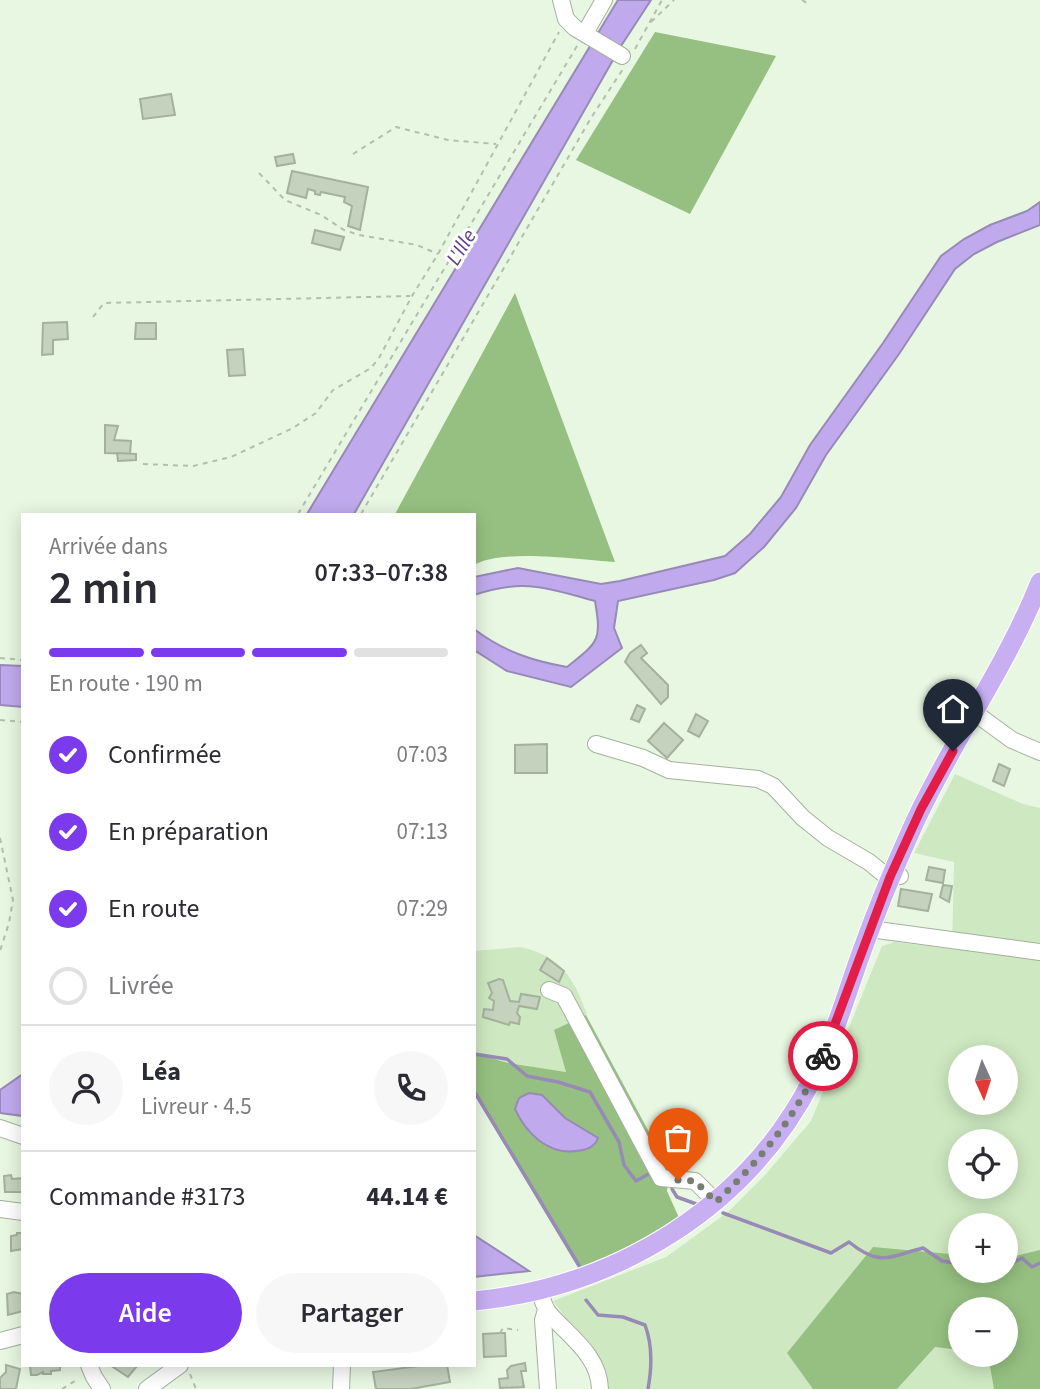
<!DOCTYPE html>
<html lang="fr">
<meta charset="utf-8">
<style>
:root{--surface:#fff;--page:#f7f7f7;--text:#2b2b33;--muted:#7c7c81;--line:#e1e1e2;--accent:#7c3aed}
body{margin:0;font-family:"Source Sans 3",sans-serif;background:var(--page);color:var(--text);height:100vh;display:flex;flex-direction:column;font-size:26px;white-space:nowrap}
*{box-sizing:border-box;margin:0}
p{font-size:23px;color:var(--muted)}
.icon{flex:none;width:38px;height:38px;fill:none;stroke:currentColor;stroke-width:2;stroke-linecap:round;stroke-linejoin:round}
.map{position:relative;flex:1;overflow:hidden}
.sheet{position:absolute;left:21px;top:513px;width:455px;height:854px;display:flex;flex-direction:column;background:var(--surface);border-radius:0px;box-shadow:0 4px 18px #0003}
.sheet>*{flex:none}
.needle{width:46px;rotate:177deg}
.controls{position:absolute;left:948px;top:1045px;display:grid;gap:14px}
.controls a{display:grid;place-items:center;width:70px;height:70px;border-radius:50%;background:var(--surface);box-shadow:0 4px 18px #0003;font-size:35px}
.pin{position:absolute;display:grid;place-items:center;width:60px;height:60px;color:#fff;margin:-72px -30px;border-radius:50% 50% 50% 0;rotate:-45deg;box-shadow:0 0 7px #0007}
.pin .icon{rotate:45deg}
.courier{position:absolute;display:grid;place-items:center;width:70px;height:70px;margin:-35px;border:5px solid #e11d48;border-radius:50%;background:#fff;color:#222;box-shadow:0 2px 9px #0007}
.overview em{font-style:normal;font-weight:600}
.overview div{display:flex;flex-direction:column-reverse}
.overview{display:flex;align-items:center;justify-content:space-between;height:119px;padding:0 28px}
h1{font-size:46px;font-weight:600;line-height:52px}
.bar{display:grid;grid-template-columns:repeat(4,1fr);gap:10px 7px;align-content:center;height:84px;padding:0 28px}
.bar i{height:9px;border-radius:5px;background:var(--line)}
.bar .on{background:var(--accent)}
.bar p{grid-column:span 4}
.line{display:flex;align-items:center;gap:18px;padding:0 28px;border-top:2px solid var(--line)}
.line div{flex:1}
.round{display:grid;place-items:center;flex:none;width:74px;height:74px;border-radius:37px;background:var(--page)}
ol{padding:0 28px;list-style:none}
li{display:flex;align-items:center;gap:21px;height:77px}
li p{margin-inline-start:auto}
li .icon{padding:7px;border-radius:50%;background:var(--accent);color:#fff;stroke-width:4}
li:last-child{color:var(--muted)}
li i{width:38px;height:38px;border:4px solid var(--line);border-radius:50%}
.primary-button{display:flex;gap:14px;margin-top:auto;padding:14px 28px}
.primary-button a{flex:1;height:80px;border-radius:42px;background:var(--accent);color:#fff;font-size:28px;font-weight:600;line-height:80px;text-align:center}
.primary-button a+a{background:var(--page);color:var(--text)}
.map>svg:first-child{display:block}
</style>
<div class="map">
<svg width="1040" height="1389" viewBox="0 0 1040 1389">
<rect width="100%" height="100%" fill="#e8f7e2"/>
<!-- green -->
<g fill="#cee9c1" fill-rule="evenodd">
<path d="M955,774L1023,804L1040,808V1389H604L585,1343L553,1301L666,1257L728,1212L766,1174L811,1121L882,946L895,942L952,949L954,862L914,853ZM961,1057H1006V1102H961ZM961,1141H1006V1186H961ZM961,1225H1006V1270H961ZM961,1309H1006V1354H961Z"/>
<path d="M521,947C562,957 573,977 587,1014L555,1031L566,1072L508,1063L474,1053V951Z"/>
</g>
<!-- forest -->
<g fill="#96c081">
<path d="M655,32L776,56L690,214L576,160Z"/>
<path d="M515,293L615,562C579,560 504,548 474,565V514H395Z"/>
<path d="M586,1015L670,1171L667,1191L680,1220L622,1255L580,1271L474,1094V1053L508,1063L566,1072L554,1030Z"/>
<path d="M873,1247L961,1255V1270H1006V1258L1040,1250V1389H994L988,1355L1006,1354V1309H961V1350L935,1347L897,1389H813L787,1353Z"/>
</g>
<!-- water -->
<g fill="#c0aaed" stroke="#988ab6" stroke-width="2">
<path d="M618,0H651L621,46L354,514H307Z"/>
<path d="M1040,202V225L997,242L974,254L955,269L899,354L826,455L796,508L764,547L735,573L714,580L618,601L614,628L622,648L571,687L507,671L474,650V629C503,651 532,661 567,667C598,642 602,642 595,601C547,588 523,578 474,595V577L518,568L601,584L620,581L725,556L750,534L781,497L810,445L883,343L941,256L964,239L990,225L1027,211Z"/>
<path d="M0,665L23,666V707L0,705Z"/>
<path d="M23,1074V1116L0,1113V1090Z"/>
<path d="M529,1093L542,1095L565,1118L598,1138C594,1148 586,1150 576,1151C548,1155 526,1133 515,1109L519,1098Z"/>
<path d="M474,1235L529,1271L474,1277Z"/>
</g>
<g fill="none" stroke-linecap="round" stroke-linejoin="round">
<!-- stream -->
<g stroke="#988ab6" stroke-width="3.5">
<path d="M474,1054L507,1059L527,1076L558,1082L590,1092L619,1142L624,1165L636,1181L652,1172"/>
<path d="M474,1091L580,1267"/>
<path d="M672,1189L677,1197L699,1205"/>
<path d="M723,1213L831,1253L849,1242C880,1267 888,1257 923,1248L942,1261L961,1264"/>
<path d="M1006,1266L1022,1258L1032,1267L1040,1263"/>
<path d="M586,1300L598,1315L623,1317L645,1325C653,1346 652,1367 648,1389"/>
</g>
</g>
<!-- building -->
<g fill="#c5d2be" stroke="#a3b19d" stroke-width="2">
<path d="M171,94L175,115L143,119L140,99Z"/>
<path d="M293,154L295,163L277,166L275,157Z"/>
<path d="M292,171L368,187L360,230L348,226L352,206L344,202L345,197L321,192L320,195L315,194V191L308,189L306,198L287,193Z"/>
<path d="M315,230L344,237L340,250L312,243Z"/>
<path d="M67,322L68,339L53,340V354L42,355L43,323Z"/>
<path d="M136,323H156V339H135Z"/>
<path d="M243,349L245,375L229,376L227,350Z"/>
<path d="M105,425L118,426L114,440L131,441L130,454L105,453Z"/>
<path d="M117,453L136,454V460L118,461Z"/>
<path d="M641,645L647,653L641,658L668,685V697L661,704L625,662L630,653Z"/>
<path d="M637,705L645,709L639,722L631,719Z"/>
<path d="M696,714L708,721L699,737L688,731Z"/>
<path d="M664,723L683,740L667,758L648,741Z"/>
<path d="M547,744V773H515V745Z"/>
<path d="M999,764L1010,769L1004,786L993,781Z"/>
<path d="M929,867L945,870L943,883L926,880Z"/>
<path d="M943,885L952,886L949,902L940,897Z"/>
<path d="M901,889L932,894L928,911L898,906Z"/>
<path d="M547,958L564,971L559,982L540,970Z"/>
<path d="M499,979L503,980L510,1001L519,1002L521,994L540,997L537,1009L519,1006L517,1013L520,1017L519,1024L510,1022L509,1025L483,1017L484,1009L493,1010L494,1001L489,998L492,993L488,983Z"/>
<path d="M11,1175L12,1179L23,1178V1192H5L4,1176Z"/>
<path d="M17,1233H23V1249L11,1251V1236L17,1235Z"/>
<path d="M14,1292L23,1294V1311L8,1315L7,1294Z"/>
<path d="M500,1333H505L506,1356L484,1357L483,1334Z"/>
<path d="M525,1363L526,1371H521L524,1387L500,1388L499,1379L508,1378L507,1370L511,1366Z"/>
<path d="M6,1365L20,1369L16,1389H0V1378L6,1372Z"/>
<path d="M30,1365H60V1370L51,1371V1374H43V1372L37,1375H31Z"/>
<path d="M110,1365H135L137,1366L128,1377Z"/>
<path d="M426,1365H447L450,1382L411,1389H376L373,1372Z"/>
</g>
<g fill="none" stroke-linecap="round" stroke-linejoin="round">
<!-- minor casing -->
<g stroke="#a4b19e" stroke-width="18">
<g id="minor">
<path d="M561,0L566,19L575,28L622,56"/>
<path d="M585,33L604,0"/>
<path d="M975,713L1012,740L1040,752"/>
<path d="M596,744L643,758L669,770L758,779L773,786L803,818L828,838L869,862L885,875L900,876"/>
<path d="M870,929L1040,952"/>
<path d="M549,990L564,996L661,1178L695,1181L716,1202"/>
<path d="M0,1128L23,1136"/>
<path d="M0,1209L23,1212"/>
<path d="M539,1291C542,1298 544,1306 548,1312C567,1335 599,1354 600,1389"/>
<path d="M546,1310L543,1320L548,1389"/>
<path d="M0,1341L23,1335"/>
<path d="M89,1365L94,1377L102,1389"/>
<path d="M147,1389L180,1365"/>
<path d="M341,1389L342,1365"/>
</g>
</g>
<!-- major casing -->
<g stroke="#fff" stroke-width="21">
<path id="major" d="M474,1301C617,1287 748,1207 813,1078C833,1040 845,999 859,959C875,914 893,870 913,826C951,742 1006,668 1040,582"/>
</g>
<!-- path -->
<g stroke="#b3bfae" stroke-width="2" stroke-dasharray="5 5" stroke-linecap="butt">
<path d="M802,0L810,5"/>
<path d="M651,22L674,0"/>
<path d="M635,49L662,0"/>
<path d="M353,154L396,127L448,140L496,144"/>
<path d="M259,173L285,200L321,215L344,230L359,235L417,245L438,254"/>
<path d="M93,317L104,303L410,296"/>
<path d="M143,464L193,466L231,457L293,428L316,413L333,390L371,368L379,358L412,296L438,254L559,32"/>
<path d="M298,514L577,46"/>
<path d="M361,514L591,118L623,69"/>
<path d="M0,658L23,660"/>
<path d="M0,720L23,722"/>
<path d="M0,838L13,900L9,923L0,951"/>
<path d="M500,1333L503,1328L518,1330"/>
<path d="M190,1374L196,1389"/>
<path d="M62,1389L78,1379"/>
</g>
<!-- minor -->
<use href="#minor" stroke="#fff" stroke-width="16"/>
<!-- major -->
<use href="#major" stroke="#c8aff2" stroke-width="19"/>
</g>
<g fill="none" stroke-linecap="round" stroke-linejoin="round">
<!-- done -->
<path stroke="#767f72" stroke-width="7" stroke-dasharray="0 12.6" d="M678,1180L695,1181L716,1202C764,1156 796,1117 823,1056"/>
<!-- route -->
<path stroke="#e11d48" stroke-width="9" d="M823,1056L890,877L921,809L953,751"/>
</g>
<g text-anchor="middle" stroke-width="6" stroke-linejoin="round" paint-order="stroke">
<!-- water labels -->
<g font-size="21" font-style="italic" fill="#5b3c8b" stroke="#fff">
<text transform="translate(461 247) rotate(-59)" y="7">L'Ille</text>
</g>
</g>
</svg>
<div class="controls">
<a><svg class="needle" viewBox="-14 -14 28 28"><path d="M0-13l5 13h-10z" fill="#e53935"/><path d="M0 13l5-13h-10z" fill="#7c7c81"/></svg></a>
<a><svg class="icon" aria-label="locate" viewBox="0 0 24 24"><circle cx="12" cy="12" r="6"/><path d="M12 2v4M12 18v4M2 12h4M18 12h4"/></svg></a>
<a>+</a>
<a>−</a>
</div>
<div class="pin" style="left:678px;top:1180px;background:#ea580c"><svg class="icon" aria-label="bag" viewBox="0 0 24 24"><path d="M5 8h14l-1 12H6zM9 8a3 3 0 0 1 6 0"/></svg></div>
<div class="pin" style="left:953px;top:751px;background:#1f2937"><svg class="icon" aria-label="home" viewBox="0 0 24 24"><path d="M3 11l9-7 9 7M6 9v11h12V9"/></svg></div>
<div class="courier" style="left:823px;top:1056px"><svg class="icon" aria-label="bike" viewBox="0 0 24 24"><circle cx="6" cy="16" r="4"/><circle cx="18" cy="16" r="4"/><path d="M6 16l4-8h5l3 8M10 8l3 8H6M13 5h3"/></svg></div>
<section class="sheet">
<div class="overview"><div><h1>2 min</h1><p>Arrivée dans</p></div><em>07:33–07:38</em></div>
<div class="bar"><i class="on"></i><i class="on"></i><i class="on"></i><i></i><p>En route · 190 m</p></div>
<ol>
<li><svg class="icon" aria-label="check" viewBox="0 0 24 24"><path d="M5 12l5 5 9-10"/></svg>Confirmée<p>07:03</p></li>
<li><svg class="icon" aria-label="check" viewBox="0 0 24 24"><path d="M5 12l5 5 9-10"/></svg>En préparation<p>07:13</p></li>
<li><svg class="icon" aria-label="check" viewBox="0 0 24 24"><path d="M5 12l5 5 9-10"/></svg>En route<p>07:29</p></li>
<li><i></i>Livrée</li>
</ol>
<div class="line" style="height:126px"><a class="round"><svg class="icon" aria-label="person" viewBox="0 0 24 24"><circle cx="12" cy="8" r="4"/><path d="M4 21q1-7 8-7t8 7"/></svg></a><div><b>Léa</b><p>Livreur · 4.5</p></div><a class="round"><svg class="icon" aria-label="phone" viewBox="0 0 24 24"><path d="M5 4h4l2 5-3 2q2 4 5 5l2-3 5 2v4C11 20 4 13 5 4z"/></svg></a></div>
<div class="line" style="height:91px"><div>Commande #3173</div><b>44.14 €</b></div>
<div class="primary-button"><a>Aide</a><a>Partager</a></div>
</section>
</div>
